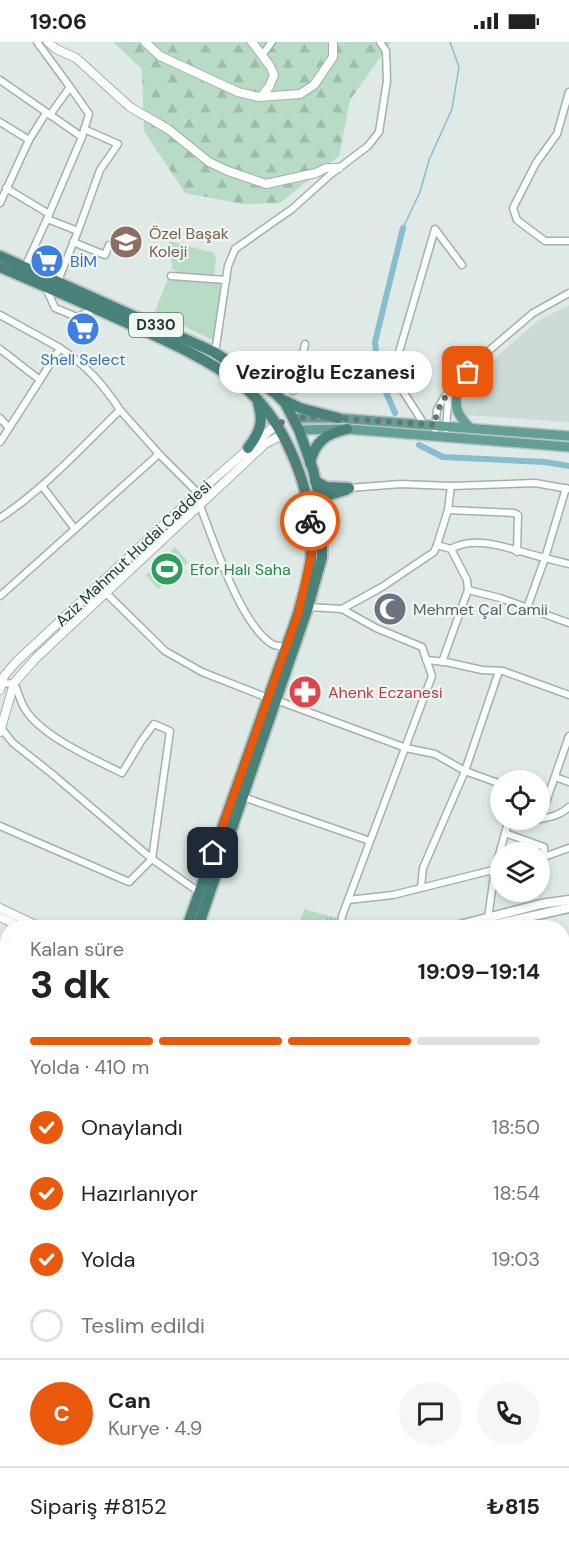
<!DOCTYPE html>
<html lang="tr">
<meta charset="utf-8">
<style>
:root{--surface:#fff;--page:#f6f6f6;--text:#222;--muted:#767676;--line:#e0e0e0;--accent:#ea580c}
body{margin:0;font-family:"DM Sans",sans-serif;background:var(--page);color:var(--text);height:100vh;display:flex;flex-direction:column;font-size:22px;white-space:nowrap}
*{box-sizing:border-box;margin:0}
p{font-size:20px;color:var(--muted)}
.icon{flex:none;width:33px;height:33px;fill:none;stroke:currentColor;stroke-width:2;stroke-linecap:round;stroke-linejoin:round}
.map{position:relative;flex:1;overflow:hidden}
.side{position:absolute;left:0px;top:878px;width:570px;height:638px;display:flex;flex-direction:column;background:var(--surface);border-radius:24px 24px 0 0;box-shadow:0 3px 9px #0003}
.side>*{flex:none}
.fabs{position:absolute;left:490px;top:728px;display:grid;gap:12px}
.fabs a{display:grid;place-items:center;width:60px;height:60px;border-radius:50%;background:var(--surface);box-shadow:0 3px 9px #0003;font-size:30px}
.pin{position:absolute;display:grid;place-items:center;width:51px;height:51px;color:#fff;margin:-26px;border-radius:12px;box-shadow:0 3px 9px #0006}
.courier{position:absolute;display:grid;place-items:center;width:60px;height:60px;margin:-30px;border:4px solid #ea580c;border-radius:50%;background:#fff;color:#222;box-shadow:0 2px 8px #0007}
.bubble{position:absolute;height:42px;border-radius:21px;background:var(--surface);box-shadow:0 3px 9px #0003;font-size:20px;font-weight:700;line-height:42px;text-align:center}
.summary em{font-style:normal;font-weight:700}
.summary div{display:flex;flex-direction:column-reverse}
.summary{display:flex;align-items:center;justify-content:space-between;height:102px;padding:0 30px}
h1{font-size:39px;font-weight:700;line-height:45px}
.bar{display:grid;grid-template-columns:repeat(4,1fr);gap:9px 6px;align-content:center;height:72px;padding:0 30px}
.bar i{height:8px;border-radius:4px;background:var(--line)}
.bar .current{background:var(--accent)}
.bar p{grid-column:span 4}
.line{display:flex;align-items:center;gap:15px;padding:0 30px;border-top:2px solid var(--line)}
.line div{flex:1}
.round{display:grid;place-items:center;flex:none;width:63px;height:63px;border-radius:32px;background:var(--page)}
ol{padding:0 30px;list-style:none}
li{display:flex;align-items:center;gap:18px;height:66px}
li p{margin-inline-start:auto}
li .icon{padding:6px;border-radius:50%;background:var(--accent);color:#fff;stroke-width:4}
li:last-child{color:var(--muted)}
li i{width:33px;height:33px;border:3px solid var(--line);border-radius:50%}
.status{display:flex;justify-content:space-between;align-items:center;height:42px;padding:0 30px;background:var(--surface);direction:ltr}
.status svg{height:16px;fill:currentColor}
.map>svg:first-child{display:block}
</style>
<div class="status"><b>19:06</b><svg viewBox="0 0 49 12"><path d="M0 12V9h3v3zM5 12V6h3v6zM10 12V3h3v9zM15 12V0h3v12zM26 1h20v11H26zM47 4h2v5h-2z"/></svg></div>
<div class="map">
<svg width="569" height="1514" viewBox="0 0 569 1514">
<defs>
<pattern id="forest-firs" width="22" height="20" patternUnits="userSpaceOnUse" patternTransform="scale(1.5)"><rect width="22" height="20" fill="#b7dbc4"/><path d="M5 1l3.5 6h-7zM16 11l3.5 6h-7z" fill="#9dbda9"/></pattern>
<pattern id="park-tufts" width="24" height="20" patternUnits="userSpaceOnUse" patternTransform="scale(1.5)"><rect width="24" height="20" fill="#b7dbc4"/><path d="M3 7l-1-3M5 7V3M7 7l1-3M15 17l-1-3M17 17v-4M19 17l1-3" fill="none" stroke="#9dbda9"/></pattern>
</defs>
<rect width="100%" height="100%" fill="#dfeae6"/>
<!-- built -->
<g fill="#cddad5">
<path d="M569,263V380L465,373L459,362L468,346L501,311L536,280Z"/>
<path d="M7,1153V1249L0,1260V1168Z"/>
</g>
<!-- grass -->
<g fill="#b7dbc4">
<path d="M169,199L214,211L216,216L214,234L184,233L172,227Z"/>
<path d="M168,236L220,240V265L214,299L155,270Z"/>
<path d="M175,505L188,520L158,547L146,533Z"/>
</g>
<!-- forest -->
<path fill="url(#forest-firs)" d="M113,0H391L350,58L339,114L280,161L243,162L185,151L144,89L142,27Z"/>
<!-- park -->
<path fill="url(#park-tufts)" d="M304,867L337,876L334,885H298Z"/>
<g fill="none" stroke-linecap="round" stroke-linejoin="round">
<!-- stream -->
<path stroke="#87bdcf" stroke-width="1.5" d="M403,186L420,150L429,118L452,67L459,25L450,0"/>
<!-- canal -->
<g stroke="#87bdcf" stroke-width="6">
<path d="M395,371L378,332L375,300L403,186"/>
<path d="M419,403L443,415L545,420L569,424"/>
</g>
<!-- minor casing -->
<g stroke="#a2b1ad" stroke-width="9">
<g id="minor">
<path d="M37,0L70,45L50,73"/>
<path d="M262,13L272,0"/>
<path d="M0,38L82,95"/>
<path d="M569,50L557,92L536,121L513,166L517,178L545,199H569"/>
<path d="M0,80L29,98"/>
<path d="M6,146L49,172"/>
<path d="M0,161L29,98L46,71"/>
<path d="M47,177L82,95L89,72L70,45"/>
<path d="M73,200L105,213L109,203"/>
<path d="M25,225L47,177L78,189L100,128L118,102L84,87"/>
<path d="M171,234L226,238"/>
<path d="M58,239L78,189"/>
<path d="M45,244L55,266L77,275L95,267"/>
<path d="M0,273L60,306"/>
<path d="M0,307L40,338L0,400"/>
<path d="M214,310L216,304L228,224L235,207L292,167L331,132L368,104L379,90L387,39L386,9L380,0"/>
<path d="M260,323L270,328L293,349L295,348L305,302"/>
<path d="M40,338L60,306C87,324 102,341 120,368"/>
<path d="M0,376L9,386"/>
<path d="M424,382L399,343L396,334L399,310L435,187L462,223"/>
<path d="M435,387L437,368L445,354L478,318L533,271L569,251"/>
<path d="M446,387L448,360L454,348"/>
<path d="M159,412L198,451"/>
<path d="M42,444L75,487"/>
<path d="M451,444L448,468L437,503L451,507L467,538L468,548L500,556L569,581"/>
<path d="M349,446L401,442L451,444L535,441L569,447"/>
<path d="M566,446L545,516L569,522"/>
<path d="M200,464C214,499 240,582 272,602C275,604 281,604 285,605"/>
<path d="M448,468L514,471L518,473L517,510"/>
<path d="M0,476C45,446 81,406 120,368L159,412L0,554"/>
<path d="M451,507C477,491 517,510 545,516L527,566"/>
<path d="M106,551L165,609L202,630L268,656"/>
<path d="M308,565L342,567L382,545L422,518L434,510L437,503"/>
<path d="M426,618L446,620L482,628L503,629L569,653"/>
<path d="M442,620L468,548"/>
<path d="M499,629L465,729L501,742"/>
<path d="M0,642L14,641C18,649 20,659 25,667C41,694 94,717 122,731L142,698L154,682L170,689L152,817L129,840L0,784"/>
<path d="M276,658L406,706L435,712L465,729L423,826L421,845"/>
<path d="M1,686L13,701L51,731L152,817L199,850"/>
<path d="M555,735L569,740"/>
<path d="M243,755L370,799"/>
<path d="M540,777L569,694"/>
<path d="M540,777C552,775 560,773 569,765"/>
<path d="M505,791L544,805V815"/>
<path d="M541,816L569,806"/>
<path d="M348,858L393,853L501,826"/>
<path d="M488,876L495,827L509,777"/>
<path d="M341,885L342,874L432,634L422,605L376,586L342,567"/>
<path d="M562,954H569"/>
<path d="M0,1006L8,991"/>
<path d="M562,1030L569,1028"/>
<path d="M0,1108L8,1112"/>
<path d="M562,1132L569,1133"/>
<path d="M0,1160L8,1146"/>
<path d="M562,1204L569,1159"/>
<path d="M0,1266L8,1256"/>
<path d="M0,1330L8,1333"/>
<path d="M0,1374L8,1361"/>
<path d="M562,1451L569,1417"/>
<path d="M562,1470H569"/>
<path d="M157,1514L158,1508"/>
<path d="M249,1514L251,1508"/>
<path d="M338,1514L339,1508"/>
<path d="M382,1514L384,1508"/>
<path d="M464,1514L465,1508"/>
<path d="M473,1514L474,1508"/>
<path d="M499,1514L500,1508"/>
<path d="M527,1514L528,1508"/>
</g>
</g>
<!-- tertiary casing -->
<g stroke="#a2b1ad" stroke-width="10">
<g id="tertiary">
<path d="M48,0L56,7L76,16L130,65L168,87L209,120L228,129L266,142L316,131L326,126H339"/>
<path d="M145,0L160,14L238,50L259,55L300,52L314,43L333,15V0"/>
<path d="M252,0L270,24L274,33L269,45L261,55"/>
<path d="M0,648L4,634L17,619L198,451L277,382"/>
<path d="M0,690L14,641L36,616L265,402L282,393"/>
<path d="M0,866L40,885"/>
<path d="M0,875L21,885"/>
<path d="M562,1312L569,1313"/>
<path d="M0,1449L8,1451"/>
<path d="M0,1459L8,1461"/>
<path d="M167,1508L189,1514"/>
</g>
</g>
<!-- secondary casing -->
<g stroke="#9eb5af" stroke-width="11">
<g id="secondary">
<path d="M452,885L541,862L569,858"/>
<path d="M484,885L569,866"/>
</g>
</g>
<!-- primary casing -->
<g stroke="#bcc4c2" stroke-width="12">
<g id="primary">
<path d="M457,342C455,363 454,370 470,386"/>
<path d="M294,376H338L569,394"/>
<path d="M299,388L347,387L569,405"/>
</g>
</g>
<!-- trunk casing -->
<g stroke="#bcc4c2" stroke-width="14">
<g id="trunk">
<path d="M0,214L214,310L275,351L285,361L299,388L313,428L319,453L322,484V515L308,565L198,885"/>
<path d="M0,225C42,243 84,261 125,280C164,298 203,314 238,340C287,377 316,454 311,514C309,534 303,553 298,572L187,885"/>
<path d="M285,359L300,366L338,376"/>
<path d="M248,406C260,390 264,380 258,361"/>
<path d="M310,421C315,399 326,392 347,387"/>
<path d="M315,439L326,445L349,446"/>
<path d="M320,463L326,454L346,448"/>
<path d="M106,1508V1514"/>
<path d="M96,1514V1508"/>
</g>
</g>
<!-- minor -->
<use href="#minor" stroke="#fff" stroke-width="6"/>
<!-- tertiary -->
<use href="#tertiary" stroke="#fff" stroke-width="8"/>
<!-- secondary -->
<use href="#secondary" stroke="#fff" stroke-width="8"/>
<!-- primary -->
<use href="#primary" stroke="#649f95" stroke-width="9"/>
<!-- trunk -->
<use href="#trunk" stroke="#48827a" stroke-width="10"/>
</g>
<g fill="none" stroke-linecap="round" stroke-linejoin="round">
<!-- done -->
<path stroke="#637773" stroke-width="6" stroke-dasharray="0 10.8" d="M310,479L302,441L277,382L294,376L320,375L435,383C436,359 453,347 468,330"/>
<!-- route -->
<path stroke="#ea580c" stroke-width="8" d="M213,811L298,572L311,514L310,479"/>
</g>
<!-- icons -->
<defs>
<g id="university-disc" transform="scale(1.725)"><circle r="9.5" fill="#8d6e63" stroke="#eff7f3"/><path d="M0-5L7-2L0 1L-7-2ZM-4 1L0 2.5L4 1V4Q0 6-4 4Z" fill="#fff"/></g>
<g id="supermarket-disc" transform="scale(1.725)"><circle r="9.5" fill="#3f7fe0" stroke="#eff7f3"/><path d="M-6-5.5h2.5l.6 2H6L4.5 2H-2.5L-4.4-4H-6ZM-1.5 3.2a1.3 1.3 0 1 0 .1 0ZM3 3.2a1.3 1.3 0 1 0 .1 0Z" fill="#fff"/></g>
<g id="stadium-disc" transform="scale(1.725)"><circle r="9.5" fill="#2e9e5b" stroke="#eff7f3"/><path d="M0-5a6.5 5 0 1 0 0 10a6.5 5 0 1 0 0-10ZM-3.5-1.8h7v3.6h-7Z" fill="#fff"/></g>
<g id="mosque-disc" transform="scale(1.725)"><circle r="9.5" fill="#6b7280" stroke="#eff7f3"/><path d="M3.5-4.9A6 6 0 1 0 3.5 4.9A5 5 0 1 1 3.5-4.9Z" fill="#fff"/></g>
<g id="pharmacy-disc" transform="scale(1.725)"><circle r="9.5" fill="#e0444e" stroke="#eff7f3"/><path d="M-2-6h4v4h4v4h-4v4h-4v-4h-4v-4h4Z" fill="#fff"/></g>
</defs>
<g fill-rule="evenodd">
<use href="#university-disc" x="126" y="200"/>
<use href="#supermarket-disc" x="47" y="219"/>
<use href="#supermarket-disc" x="83" y="287"/>
<use href="#stadium-disc" x="167" y="527"/>
<use href="#mosque-disc" x="390" y="567"/>
<use href="#pharmacy-disc" x="305" y="650"/>
</g>
<g text-anchor="middle" stroke-width="4.5" stroke-linejoin="round" paint-order="stroke">
<!-- shield labels -->
<rect fill="#eff7f3" stroke="#5e726e" stroke-width="1.5" x="129" y="271" width="54" height="24" rx="4.5"/>
<g font-size="15" font-weight="bold" fill="#203935">
<text x="156" y="288">D330</text>
</g>
<!-- education labels -->
<g font-size="16" fill="#785e54" stroke="#eff7f3" text-anchor="start">
<text x="149" y="197">Özel Başak<tspan x="149" dy="18">Koleji</tspan></text>
</g>
<!-- shop labels -->
<g font-size="16" fill="#366cbe" stroke="#eff7f3" text-anchor="start">
<text x="70" y="225">BİM</text>
<text x="83" y="323" text-anchor="middle">Shell Select</text>
</g>
<!-- street labels -->
<g font-size="16" fill="#203935" stroke="#eff7f3">
<text transform="translate(133 511) rotate(-43)" y="6">Aziz Mahmut Hudai Caddesi</text>
</g>
<!-- leisure labels -->
<g font-size="16" fill="#27864d" stroke="#eff7f3" text-anchor="start">
<text x="190" y="533">Efor Halı Saha</text>
</g>
<!-- worship labels -->
<g font-size="16" fill="#5b616d" stroke="#eff7f3" text-anchor="start">
<text x="413" y="573">Mehmet Çal Camii</text>
</g>
<!-- health labels -->
<g font-size="16" fill="#be3a42" stroke="#eff7f3" text-anchor="start">
<text x="328" y="656">Ahenk Eczanesi</text>
</g>
</g>
</svg>
<div class="fabs">
<a><svg class="icon" aria-label="locate" viewBox="0 0 24 24"><circle cx="12" cy="12" r="6"/><path d="M12 2v4M12 18v4M2 12h4M18 12h4"/></svg></a>
<a><svg class="icon" aria-label="layers" viewBox="0 0 24 24"><path d="M12 4l9 5-9 5-9-5zM3 14l9 5 9-5"/></svg></a>
</div>
<div class="pin" style="left:468px;top:330px;background:#ea580c"><svg class="icon" aria-label="bag" viewBox="0 0 24 24"><path d="M5 8h14l-1 12H6zM9 8a3 3 0 0 1 6 0"/></svg></div>
<div class="pin" style="left:213px;top:811px;background:#1f2937"><svg class="icon" aria-label="home" viewBox="0 0 24 24"><path d="M3 11l9-7 9 7M6 9v11h12V9"/></svg></div>
<div class="courier" style="left:310px;top:479px"><svg class="icon" aria-label="bike" viewBox="0 0 24 24"><circle cx="6" cy="16" r="4"/><circle cx="18" cy="16" r="4"/><path d="M6 16l4-8h5l3 8M10 8l3 8H6M13 5h3"/></svg></div>
<div class="bubble" style="left:219px;top:309px;width:213px">Veziroğlu Eczanesi</div>
<section class="side">
<div class="summary"><div><h1>3 dk</h1><p>Kalan süre</p></div><em>19:09–19:14</em></div>
<div class="bar"><i class="current"></i><i class="current"></i><i class="current"></i><i></i><p>Yolda · 410 m</p></div>
<ol>
<li><svg class="icon" aria-label="check" viewBox="0 0 24 24"><path d="M5 12l5 5 9-10"/></svg>Onaylandı<p>18:50</p></li>
<li><svg class="icon" aria-label="check" viewBox="0 0 24 24"><path d="M5 12l5 5 9-10"/></svg>Hazırlanıyor<p>18:54</p></li>
<li><svg class="icon" aria-label="check" viewBox="0 0 24 24"><path d="M5 12l5 5 9-10"/></svg>Yolda<p>19:03</p></li>
<li><i></i>Teslim edildi</li>
</ol>
<div class="line" style="height:108px"><b class="round" style="background:var(--accent);color:#fff">C</b><div><b>Can</b><p>Kurye · 4.9</p></div><a class="round"><svg class="icon" aria-label="chat" viewBox="0 0 24 24"><path d="M4 5h16v11H9l-5 4z"/></svg></a><a class="round"><svg class="icon" aria-label="phone" viewBox="0 0 24 24"><path d="M5 4h4l2 5-3 2q2 4 5 5l2-3 5 2v4C11 20 4 13 5 4z"/></svg></a></div>
<div class="line" style="height:78px"><div>Sipariş #8152</div><b>₺815</b></div>
</section>
</div>
